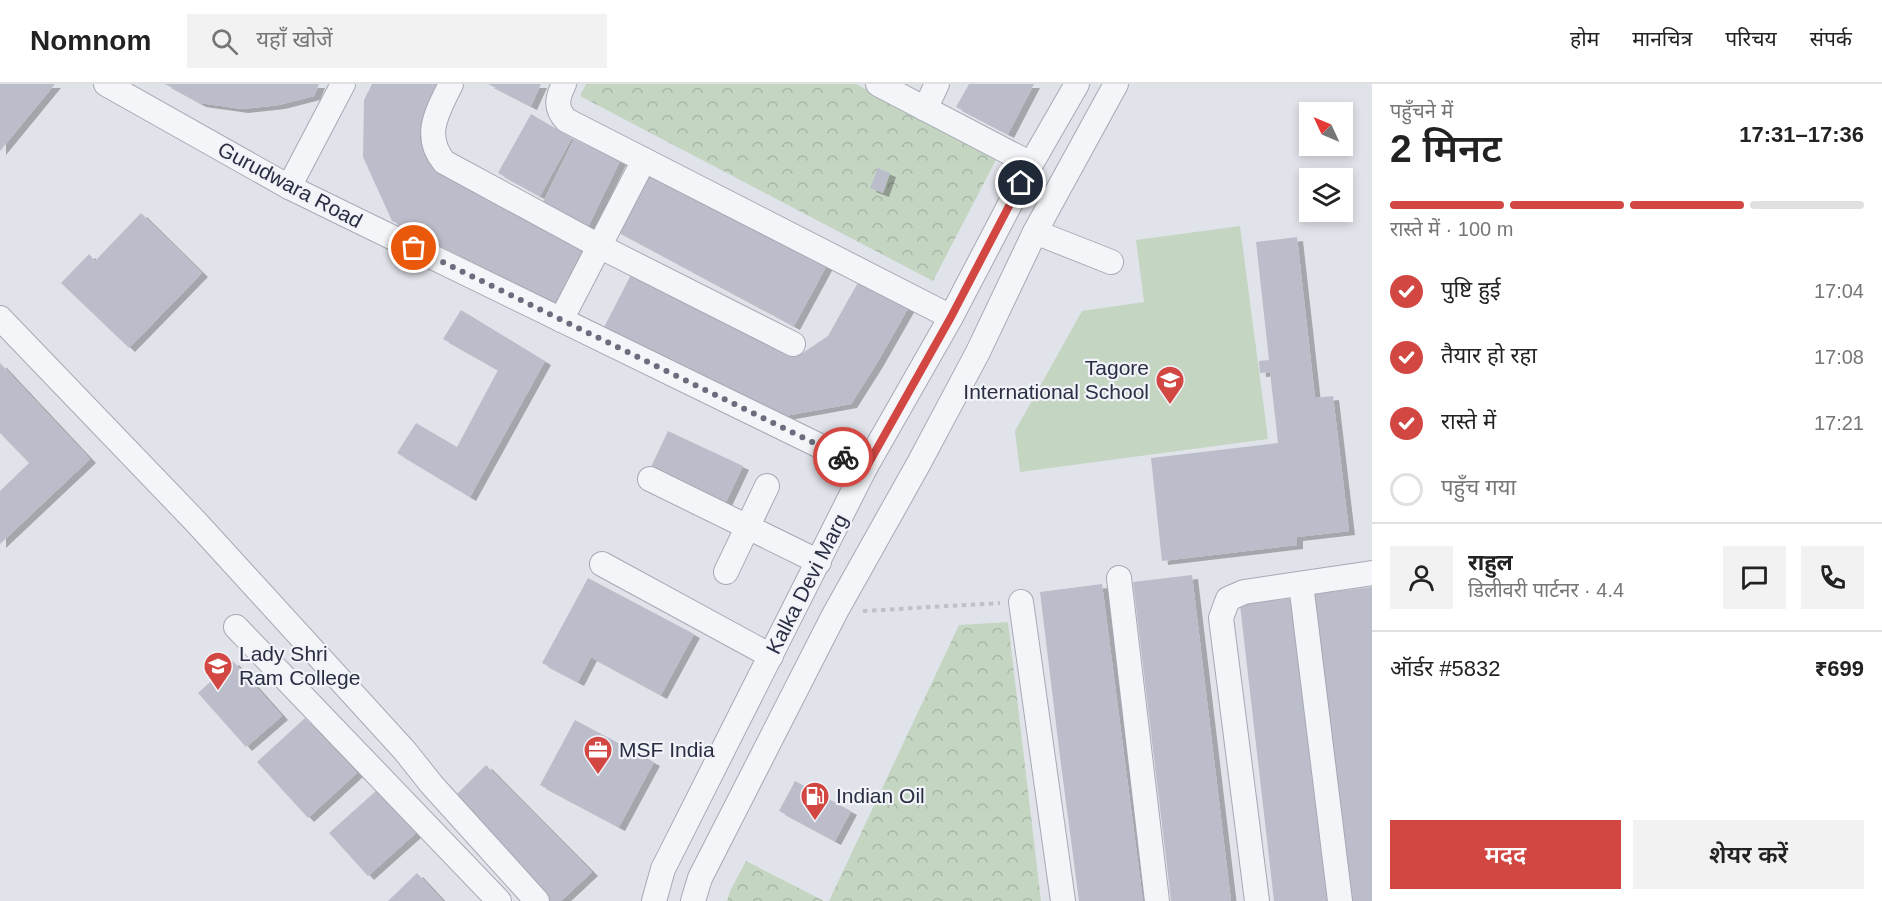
<!DOCTYPE html>
<html lang="hi">
<meta charset="utf-8">
<style>
:root{--surface:#fff;--page:#f2f2f2;--text:#222;--muted:#767676;--line:#e0e0e0;--accent:#d34743}
body{margin:0;font-family:Helvetica,"Noto Sans Devanagari",sans-serif;background:var(--page);color:var(--text);height:100vh;display:flex;flex-direction:column;font-size:22px;white-space:nowrap}
*{box-sizing:border-box;margin:0}
p{font-size:20px;color:var(--muted)}
.icon{flex:none;width:33px;height:33px;fill:none;stroke:currentColor;stroke-width:2;stroke-linecap:round;stroke-linejoin:round}
.map{position:relative;flex:1;overflow:hidden}
.sheet{display:flex;flex-direction:column;background:var(--surface);width:510px}
.sheet>*{flex:none}
.needle{width:39px;rotate:314deg}
.fabs{position:absolute;left:1299px;top:18px;display:grid;gap:12px}
.fabs a{display:grid;place-items:center;width:54px;height:54px;border-radius:0px;background:var(--surface);box-shadow:0 3px 9px #0003;font-size:30px}
.pin{position:absolute;display:grid;place-items:center;width:51px;height:51px;color:#fff;margin:-26px;border:3px solid #fff;border-radius:50%;box-shadow:0 2px 6px #0007}
.courier{position:absolute;display:grid;place-items:center;width:60px;height:60px;margin:-30px;border:4px solid #d34743;border-radius:50%;background:#fff;color:#222;box-shadow:0 2px 8px #0007}
.head em{font-style:normal;font-weight:600}
.head div{display:flex;flex-direction:column-reverse}
.head{display:flex;align-items:center;justify-content:space-between;height:102px;padding:0 18px}
h1{font-size:39px;font-weight:600;line-height:45px}
.bar{display:grid;grid-template-columns:repeat(4,1fr);gap:9px 6px;align-content:center;height:72px;padding:0 18px}
.bar i{height:8px;border-radius:4px;background:var(--line)}
.bar .active{background:var(--accent)}
.bar p{grid-column:span 4}
.line{display:flex;align-items:center;gap:15px;padding:0 18px;border-top:2px solid var(--line)}
.line div{flex:1}
.round{display:grid;place-items:center;flex:none;width:63px;height:63px;border-radius:0px;background:var(--page)}
ol{padding:0 18px;list-style:none}
li{display:flex;align-items:center;gap:18px;height:66px}
li p{margin-inline-start:auto}
li .icon{padding:6px;border-radius:50%;background:var(--accent);color:#fff;stroke-width:4}
li:last-child{color:var(--muted)}
li i{width:33px;height:33px;border:3px solid var(--line);border-radius:50%}
.action{display:flex;gap:12px;margin-top:auto;padding:12px 18px}
.action a{flex:1;height:69px;border-radius:0px;background:var(--accent);color:#fff;font-size:24px;font-weight:600;line-height:69px;text-align:center}
.action a+a{background:var(--page);color:var(--text)}
header{display:flex;align-items:center;gap:36px;box-sizing:border-box;height:84px;padding:0 30px;background:var(--surface);border-bottom:2px solid var(--line)}
header strong{font-size:28px}
nav{display:flex;gap:33px;margin-inline-start:auto;font-size:21px}
.search{width:420px;height:54px;background:var(--page);display:flex;align-items:center;gap:15px;box-sizing:border-box;padding:0 21px;border-radius:0px;color:var(--muted);font-size:22px}
main{display:flex;flex:1;min-height:0}
.map>svg:first-child{display:block}
</style>
<header>
<strong>Nomnom</strong>
<div class="search"><svg class="icon" aria-label="search" viewBox="0 0 24 24"><circle cx="10" cy="10" r="6"/><path d="M15 15l6 6"/></svg>यहाँ खोजें</div>
<nav><a>होम</a><a>मानचित्र</a><a>परिचय</a><a>संपर्क</a></nav>
</header>
<main>
<div class="map">
<svg width="1372" height="817" viewBox="0 0 1372 817">
<defs>
<pattern id="forest-crowns" width="20" height="18" patternUnits="userSpaceOnUse" patternTransform="scale(1.5)"><rect width="20" height="18" fill="#c4d5c2"/><path d="M2 6a3 3 0 1 1 6 0M12 15a3 3 0 1 1 6 0" fill="none" stroke="#a8b7a8"/></pattern>
<filter id="shadow"><feDropShadow dx="6" dy="4" stdDeviation="0" flood-color="#0004"/></filter>
</defs>
<rect width="100%" height="100%" fill="#e1e3ea"/>
<!-- green -->
<path fill="#c4d5c2" d="M1240,142L1268,355L1020,388L1015,347L1082,227L1144,218L1136,156Z"/>
<!-- forest -->
<g fill="url(#forest-crowns)">
<path d="M586,0H856L997,74L933,197L580,12Z"/>
<path d="M1008,538L1041,817H829L959,541Z"/>
<path d="M746,777L824,817H727L730,807Z"/>
</g>
<!-- building -->
<g fill="#bbbeca" filter="url(#shadow)">
<path d="M0,0H55L0,67Z"/>
<path d="M165,0H319L314,12L279,21L242,25L200,19Z"/>
<path d="M372,0H442L421,44L419,54L425,71L589,152L556,218L392,137L363,73L364,16Z"/>
<path d="M488,0H541L531,22Z"/>
<path d="M969,0H1034L1008,50L956,23Z"/>
<path d="M531,30L572,54L540,112L498,89Z"/>
<path d="M574,55L620,77L588,143L542,120Z"/>
<path d="M878,84L890,89L883,109L870,104Z"/>
<path d="M647,86L827,181L794,242L615,146Z"/>
<path d="M141,129L202,189L129,264L61,199L89,170L95,177Z"/>
<path d="M1297,153L1315,314L1333,312L1349,447L1297,453V461L1162,477L1151,374L1278,359L1270,288L1260,289L1259,277L1269,276L1256,158Z"/>
<path d="M634,185L801,270L828,252L861,193L910,221L877,279L851,320L768,335L601,249Z"/>
<path d="M461,226L545,277L470,413L397,369L416,339L457,363L498,286L443,255Z"/>
<path d="M0,279L90,375L0,460V407L29,379L0,349Z"/>
<path d="M668,347L743,382L726,418L651,383Z"/>
<path d="M1192,491L1227,784L1231,817H1171L1168,791L1133,498Z"/>
<path d="M588,494L694,550L661,611L591,573L578,598L542,579Z"/>
<path d="M1102,500L1126,686L1143,817H1079L1060,673L1040,508Z"/>
<path d="M1372,503V817H1350L1314,510Z"/>
<path d="M1293,514L1328,817H1274L1240,521Z"/>
<path d="M233,577L282,632L246,663L198,609Z"/>
<path d="M305,634L357,689L308,734L257,678Z"/>
<path d="M575,636L654,678L619,743L540,701Z"/>
<path d="M486,681L592,788L561,817H549L455,712Z"/>
<path d="M795,697L851,727L835,757L779,727Z"/>
<path d="M377,706L416,749L368,792L329,749Z"/>
<path d="M417,789L443,817H388Z"/>
</g>
<g fill="none" stroke-linecap="round" stroke-linejoin="round">
<!-- minor casing -->
<g stroke="#a6a9b5" stroke-width="26">
<g id="minor">
<path d="M106,0L289,103L865,384"/>
<path d="M451,0C438,27 422,51 444,78L599,162L793,260"/>
<path d="M564,0C557,14 555,24 566,36L951,233"/>
<path d="M878,0L1031,80"/>
<path d="M925,25L937,0"/>
<path d="M289,103L343,0"/>
<path d="M1035,148L1111,178"/>
<path d="M0,234L196,438L405,667L432,701L537,817"/>
<path d="M561,236L644,76"/>
<path d="M650,395L819,478"/>
<path d="M602,480L771,572"/>
<path d="M726,488L767,402"/>
<path d="M1119,494L1157,817"/>
<path d="M1301,500L1340,817"/>
<path d="M1021,518L1063,817"/>
<path d="M236,543L499,817"/>
<path d="M654,817L663,785L865,384L951,233L1031,80L1077,0"/>
<path d="M693,817L700,794L835,529L919,379L978,268L1035,148L1116,0"/>
<path d="M1257,817L1221,534L1228,515L1244,508L1372,489"/>
</g>
</g>
<!-- path -->
<path stroke="#bfc1c9" stroke-width="4" stroke-dasharray="4.5 4.5" stroke-linecap="butt" d="M863,527L1000,519"/>
<!-- minor -->
<use href="#minor" stroke="#f4f5f8" stroke-width="24"/>
</g>
<g fill="none" stroke-linecap="round" stroke-linejoin="round">
<!-- done -->
<path stroke="#696d7d" stroke-width="6" stroke-dasharray="0 10.8" d="M414,164L843,373"/>
<!-- route -->
<path stroke="#d34743" stroke-width="8" d="M843,373L866,384L951,233L1021,99"/>
</g>
<!-- icons -->
<defs>
<g id="school-pin" transform="scale(1.5)"><path d="M0 17L-7.5 6A9.5 9.5 0 1 1 7.5 6Z" fill="#d34743" stroke="#f1f3f8"/><path d="M0-5L7-2L0 1L-7-2ZM-4 1L0 2.5L4 1V4Q0 6-4 4Z" fill="#fff"/></g>
<g id="university-pin" transform="scale(1.5)"><path d="M0 17L-7.5 6A9.5 9.5 0 1 1 7.5 6Z" fill="#d34743" stroke="#f1f3f8"/><path d="M0-5L7-2L0 1L-7-2ZM-4 1L0 2.5L4 1V4Q0 6-4 4Z" fill="#fff"/></g>
<g id="office-pin" transform="scale(1.5)"><path d="M0 17L-7.5 6A9.5 9.5 0 1 1 7.5 6Z" fill="#d34743" stroke="#f1f3f8"/><path d="M-6-3h4V-5.5h4V-3h4V5H-6ZM-1-4.5V-3h2v-1.5ZM-6 0V1H6V0Z" fill="#fff"/></g>
<g id="fuel-pin" transform="scale(1.5)"><path d="M0 17L-7.5 6A9.5 9.5 0 1 1 7.5 6Z" fill="#d34743" stroke="#f1f3f8"/><path d="M-5.5-6h7V0h2V4h1.3V-2.5L3-4.5l.8-.8L6-3V5H2.5V1h-1V6h-7ZM-4.2-4.7v3.2H.2V-4.7Z" fill="#fff"/></g>
</defs>
<g fill-rule="evenodd">
<use href="#school-pin" x="1170" y="296"/>
<use href="#university-pin" x="218" y="582"/>
<use href="#office-pin" x="598" y="666"/>
<use href="#fuel-pin" x="815" y="712"/>
</g>
<g text-anchor="middle" stroke-width="4.5" stroke-linejoin="round" paint-order="stroke">
<!-- street labels -->
<g font-size="21" fill="#292e43" stroke="#f1f3f8">
<text transform="translate(290 101) rotate(28)" y="7">Gurudwara Road</text>
<text transform="translate(807 500) rotate(-63)" y="7">Kalka Devi Marg</text>
</g>
<!-- poi labels -->
<g font-size="21" fill="#292e43" stroke="#f1f3f8" text-anchor="start">
<text x="1149" y="291" text-anchor="end">Tagore<tspan x="1149" dy="24">International School</tspan></text>
<text x="239" y="577">Lady Shri<tspan x="239" dy="24">Ram College</tspan></text>
<text x="619" y="673">MSF India</text>
<text x="836" y="719">Indian Oil</text>
</g>
</g>
</svg>
<div class="fabs">
<a><svg class="needle" viewBox="-14 -14 28 28"><path d="M0-13l5 13h-10z" fill="#e53935"/><path d="M0 13l5-13h-10z" fill="#767676"/></svg></a>
<a><svg class="icon" aria-label="layers" viewBox="0 0 24 24"><path d="M12 4l9 5-9 5-9-5zM3 14l9 5 9-5"/></svg></a>
</div>
<div class="pin" style="left:414px;top:164px;background:#ea580c"><svg class="icon" aria-label="bag" viewBox="0 0 24 24"><path d="M5 8h14l-1 12H6zM9 8a3 3 0 0 1 6 0"/></svg></div>
<div class="pin" style="left:1021px;top:99px;background:#1f2937"><svg class="icon" aria-label="home" viewBox="0 0 24 24"><path d="M3 11l9-7 9 7M6 9v11h12V9"/></svg></div>
<div class="courier" style="left:843px;top:373px"><svg class="icon" aria-label="bike" viewBox="0 0 24 24"><circle cx="6" cy="16" r="4"/><circle cx="18" cy="16" r="4"/><path d="M6 16l4-8h5l3 8M10 8l3 8H6M13 5h3"/></svg></div>
</div>
<section class="sheet">
<div class="head"><div><h1>2 मिनट</h1><p>पहुँचने में</p></div><em>17:31–17:36</em></div>
<div class="bar"><i class="active"></i><i class="active"></i><i class="active"></i><i></i><p>रास्ते में · 100 m</p></div>
<ol>
<li><svg class="icon" aria-label="check" viewBox="0 0 24 24"><path d="M5 12l5 5 9-10"/></svg>पुष्टि हुई<p>17:04</p></li>
<li><svg class="icon" aria-label="check" viewBox="0 0 24 24"><path d="M5 12l5 5 9-10"/></svg>तैयार हो रहा<p>17:08</p></li>
<li><svg class="icon" aria-label="check" viewBox="0 0 24 24"><path d="M5 12l5 5 9-10"/></svg>रास्ते में<p>17:21</p></li>
<li><i></i>पहुँच गया</li>
</ol>
<div class="line" style="height:108px"><a class="round"><svg class="icon" aria-label="person" viewBox="0 0 24 24"><circle cx="12" cy="8" r="4"/><path d="M4 21q1-7 8-7t8 7"/></svg></a><div><b>राहुल</b><p>डिलीवरी पार्टनर · 4.4</p></div><a class="round"><svg class="icon" aria-label="chat" viewBox="0 0 24 24"><path d="M4 5h16v11H9l-5 4z"/></svg></a><a class="round"><svg class="icon" aria-label="phone" viewBox="0 0 24 24"><path d="M5 4h4l2 5-3 2q2 4 5 5l2-3 5 2v4C11 20 4 13 5 4z"/></svg></a></div>
<div class="line" style="height:78px"><div>ऑर्डर #5832</div><b>₹699</b></div>
<div class="action"><a>मदद</a><a>शेयर करें</a></div>
</section>
</main>
